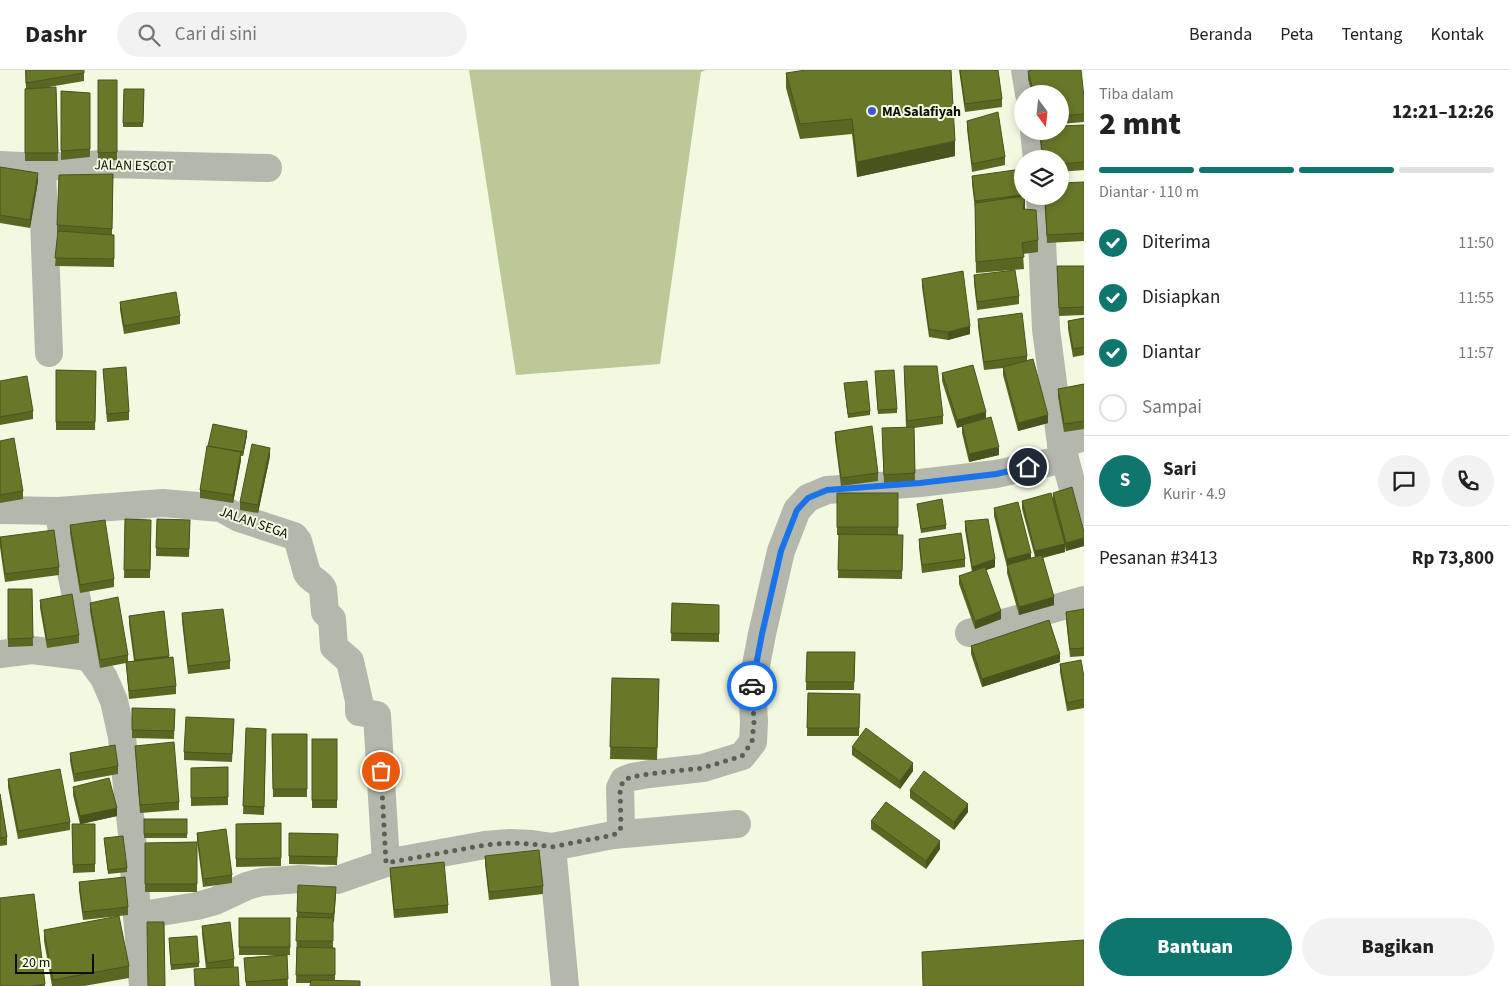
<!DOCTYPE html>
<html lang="id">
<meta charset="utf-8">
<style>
:root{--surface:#fff;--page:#f2f2f2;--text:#222;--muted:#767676;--line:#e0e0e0;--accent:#0f766e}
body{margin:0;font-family:"Source Sans 3",sans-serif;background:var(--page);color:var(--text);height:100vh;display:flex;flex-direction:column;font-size:19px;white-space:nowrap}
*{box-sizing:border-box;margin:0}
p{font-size:16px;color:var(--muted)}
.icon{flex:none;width:28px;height:28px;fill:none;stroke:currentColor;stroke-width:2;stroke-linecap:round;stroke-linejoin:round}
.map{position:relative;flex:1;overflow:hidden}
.panel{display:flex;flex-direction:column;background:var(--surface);width:425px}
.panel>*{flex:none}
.needle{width:32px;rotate:165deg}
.controls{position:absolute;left:1014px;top:15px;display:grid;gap:10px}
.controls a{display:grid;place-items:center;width:55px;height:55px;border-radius:50%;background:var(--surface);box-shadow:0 2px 8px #0003;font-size:25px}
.scale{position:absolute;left:15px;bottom:12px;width:79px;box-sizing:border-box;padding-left:5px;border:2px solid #0c0e06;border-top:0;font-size:14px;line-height:18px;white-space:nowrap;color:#0c0e06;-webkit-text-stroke:4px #f2f9e0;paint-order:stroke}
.pin{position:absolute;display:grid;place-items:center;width:42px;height:42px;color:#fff;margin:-21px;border:2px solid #fff;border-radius:50%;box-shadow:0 1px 5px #0007}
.courier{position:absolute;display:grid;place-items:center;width:50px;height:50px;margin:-25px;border:4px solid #1a73e8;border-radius:50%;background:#fff;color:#222;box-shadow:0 1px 6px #0007}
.headline em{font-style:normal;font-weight:800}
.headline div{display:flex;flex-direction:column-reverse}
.headline{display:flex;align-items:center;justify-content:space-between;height:85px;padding:0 15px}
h1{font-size:32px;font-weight:800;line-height:38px}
.bar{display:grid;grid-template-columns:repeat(4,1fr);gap:8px 5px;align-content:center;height:60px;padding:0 15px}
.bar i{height:6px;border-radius:4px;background:var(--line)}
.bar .active{background:var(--accent)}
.bar p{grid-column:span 4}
.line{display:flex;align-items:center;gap:12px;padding:0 15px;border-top:1px solid var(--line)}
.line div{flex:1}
.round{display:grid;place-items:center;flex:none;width:52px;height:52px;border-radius:26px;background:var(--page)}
ol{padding:0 15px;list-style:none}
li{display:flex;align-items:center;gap:15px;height:55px}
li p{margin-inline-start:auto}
li .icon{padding:5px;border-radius:50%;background:var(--accent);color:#fff;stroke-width:4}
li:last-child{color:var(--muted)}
li i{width:28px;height:28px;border:2px solid var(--line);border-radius:50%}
.button{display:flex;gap:10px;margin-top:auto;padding:10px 15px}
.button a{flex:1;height:58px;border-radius:30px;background:var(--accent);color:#fff;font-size:20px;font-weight:800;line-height:58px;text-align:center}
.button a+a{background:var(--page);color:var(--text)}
header{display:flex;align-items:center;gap:30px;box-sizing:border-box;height:70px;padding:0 25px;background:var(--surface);border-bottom:1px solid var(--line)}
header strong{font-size:24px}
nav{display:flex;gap:28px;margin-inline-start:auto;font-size:18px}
.search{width:350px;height:45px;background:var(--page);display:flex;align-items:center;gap:12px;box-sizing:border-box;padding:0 18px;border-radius:28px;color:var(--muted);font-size:19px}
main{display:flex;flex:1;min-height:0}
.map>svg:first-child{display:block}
</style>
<header>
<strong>Dashr</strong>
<div class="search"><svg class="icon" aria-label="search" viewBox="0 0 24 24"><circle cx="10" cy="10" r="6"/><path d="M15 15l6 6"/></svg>Cari di sini</div>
<nav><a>Beranda</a><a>Peta</a><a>Tentang</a><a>Kontak</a></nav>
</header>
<main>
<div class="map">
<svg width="1084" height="916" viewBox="0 0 1084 916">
<rect width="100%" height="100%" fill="#f2f9e0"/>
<!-- green -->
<path fill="#bac996" d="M469,0H706L701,2L660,294L516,305Z"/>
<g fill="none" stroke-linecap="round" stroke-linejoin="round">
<!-- street -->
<g stroke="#b4b7ac" stroke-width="28">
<path d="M1025,0L1029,24"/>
<path d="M1034,61L1037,89"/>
<path d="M0,95L42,97L105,94L268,98"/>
<path d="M42,97L49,283"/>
<path d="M1040,126L1046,259L1061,374L1084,460"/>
<path d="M1061,374L1084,367"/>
<path d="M0,440L58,441L163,433L221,438L239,448L294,466L298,471L307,503C311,510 320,512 323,519L325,542L332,549L334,577L350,591L359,631V642L377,645L386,793"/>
<path d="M58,441L89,587L104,608L114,631L122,667L132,765L137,846L143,916"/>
<path d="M969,563L1084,530"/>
<path d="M0,584L32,580L89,587"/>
<path d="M613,765L737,754"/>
<path d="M552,777L565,916"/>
<path d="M137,846L197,836L215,831L247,816L261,812L300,809L322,811L337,810L386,793L485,775L510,773L532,774L552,777L613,765L619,762L621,757L620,718L624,710L632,707L649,704L703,698L742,686L753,672L754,652L752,616L762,564L781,481L797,440L808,428L827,420L920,413L996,404L1065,389"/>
</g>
</g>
<!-- wall -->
<g fill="#596723">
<path d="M25,0L84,3V11L43,18L56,17L58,91H25V19L26,18Z"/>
<path d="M959,0H998L1002,29V37L965,42Z"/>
<path d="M1028,1L1084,27V52L1060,54V24H1032L1028,9Z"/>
<path d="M786,3L955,86L857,107L852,64L800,69L786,18Z"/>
<path d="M98,10H117V90L98,91Z"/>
<path d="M124,19H144L143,57H123Z"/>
<path d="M61,21L90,23V87L61,90Z"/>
<path d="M967,51L1005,87V95L972,102L967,59Z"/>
<path d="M1084,55V100L1060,102V89H1042L1039,61H1060Z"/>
<path d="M0,97L38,111L30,158L0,153Z"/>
<path d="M113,104L112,165H114V197L55,196L58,163H57V155Z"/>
<path d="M1022,105V126H1025V139L1038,170V182L1023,184L1024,199L976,203L975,139L972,114V106Z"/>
<path d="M1084,112V171L1047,173L1044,126H1060Z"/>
<path d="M1057,196H1084V245L1059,246Z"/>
<path d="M974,205L1019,226V234L977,240L974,213Z"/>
<path d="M922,209L970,264L948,270L929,267L922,217Z"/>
<path d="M120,232L180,246V254L124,264L120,240Z"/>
<path d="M1084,248V285L1073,287L1068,259V251Z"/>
<path d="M978,249L1027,286V291L1048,353L1018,361L1003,305V298L984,300L978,257Z"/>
<path d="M103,299L129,342V350L107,352Z"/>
<path d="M56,300L96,301L95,360H56Z"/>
<path d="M942,303L986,348L999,385L969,392L962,363V356L957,358L942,311Z"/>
<path d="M904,304L943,346V354L914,358L915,411L884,413L882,367L906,357Z"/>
<path d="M875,306L897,339V343L878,344Z"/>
<path d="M0,311L33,341V349L0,355Z"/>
<path d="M844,313L870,341V345L848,348Z"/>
<path d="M1084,314V359L1064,362L1058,327V319Z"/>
<path d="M213,354L247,365L243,386H241V390L233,433L200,428V420Z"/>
<path d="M835,362L878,403V411L841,416L835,370Z"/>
<path d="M0,371L23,421V429L0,433Z"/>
<path d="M270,386L258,443L240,440V432Z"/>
<path d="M837,423H898V465H903L902,509L838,508L839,465H837Z"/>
<path d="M1053,423L1084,462V476L1066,481L1065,477V482L1043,488L1054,535L1019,545L1007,503V497L994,446V438L1031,488L1035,487L1022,439V431L1053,428Z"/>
<path d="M917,434L946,455V459L921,463Z"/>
<path d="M125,449L151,450L150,508H124Z"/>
<path d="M157,449L190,450L189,487L156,486Z"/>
<path d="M965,451L995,497L986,500L1001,549L975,559L959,514V506L972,502L965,460Z"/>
<path d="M70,455L114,509V517L80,523L70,463Z"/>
<path d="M0,467L59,497V505L5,512L0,477Z"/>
<path d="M919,469L965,489V497L922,503L919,477Z"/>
<path d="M8,519H32L33,576L8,577Z"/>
<path d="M40,530L79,565V573L47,578L40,538Z"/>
<path d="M90,533L128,585V592L134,591L129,554V546L164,541L169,587L176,616V624L129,629L126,593L100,598L90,541Z"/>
<path d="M672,533L719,535V572L671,571Z"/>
<path d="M1084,539V586L1070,587L1066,550V542Z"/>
<path d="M182,543L230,591V599L188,604L182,551Z"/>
<path d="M971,576L1060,592L982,617L971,584Z"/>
<path d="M807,582H855L854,620H806Z"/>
<path d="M1060,594L1084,607V638L1067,641L1060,602Z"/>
<path d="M612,608L659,609L657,690L610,689Z"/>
<path d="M808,623L860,624L859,666H807Z"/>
<path d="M132,638L175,639L174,669L132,668Z"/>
<path d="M234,649L232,692L184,690V682Z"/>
<path d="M246,658L266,667L264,745L243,744Z"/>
<path d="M272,664H307V727H273Z"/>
<rect x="312" y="669" width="25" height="69"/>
<path d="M135,676L179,732V740L140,743Z"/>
<path d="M852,677L913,701L900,719L852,685Z"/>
<path d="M70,683L118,696V704L74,712L70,691Z"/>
<path d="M228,697V735L191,736V698Z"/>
<path d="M8,709L70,752V760L18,769L8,717Z"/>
<path d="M73,717L117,746L82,754H95V802L73,803L72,754H80L73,725Z"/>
<path d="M910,720L968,742L954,760L910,728Z"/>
<path d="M0,724L7,767V775L0,776Z"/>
<rect x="144" y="749" width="43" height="19"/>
<path d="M871,751L940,779L926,799L871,759Z"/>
<path d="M281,753V796L236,797V754Z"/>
<path d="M197,763L232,805V813L203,817L197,771Z"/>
<path d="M289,763L338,764L337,795L289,794Z"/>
<path d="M104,768L127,798V802L108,804Z"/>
<path d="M197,772V822H145V773Z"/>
<path d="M485,786L543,816V824L489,830L485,794Z"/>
<path d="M390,798L448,835V843L394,848L390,806Z"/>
<path d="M79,812L128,837V845L83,850L79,820Z"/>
<path d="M298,815L336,825L334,852H333V878H335V911L311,913H296L297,847Z"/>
<path d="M34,824L45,916H0Z"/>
<path d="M239,848H290V885H287L288,916H246L244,888L277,885H239Z"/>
<path d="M202,856L234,889V897L206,899L202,864Z"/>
<path d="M44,860L129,896V908L84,916H52L44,871Z"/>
<path d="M169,872L199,893V897L171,900Z"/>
</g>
<!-- shaded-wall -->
<g fill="#48541d">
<path d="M955,71V86L857,107V92Z"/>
<path d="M38,103V111L30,158V150Z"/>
<path d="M1025,126V138L1023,151V139Z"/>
<path d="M970,256V264L948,270V262Z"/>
<path d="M986,342V350L957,358V350Z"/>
<path d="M1048,345V353L1018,361V353Z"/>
<path d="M247,361V365L243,386V382Z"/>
<path d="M999,377V385L969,392V384Z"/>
<path d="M270,378V386L258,443V435Z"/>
<path d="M241,382V390L233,433V425Z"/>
<path d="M1084,468V476L1066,481V473Z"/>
<path d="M1065,474V482L1035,489V481Z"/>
<path d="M1031,483V491L1007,497V489Z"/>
<path d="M995,489V497L972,505V497Z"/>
<path d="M1054,527V535L1019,545V537Z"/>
<path d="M1001,541V549L975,559V551Z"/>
<path d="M1060,584V592L982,617V609Z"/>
<path d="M913,693V701L900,719V711Z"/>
<path d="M968,734V742L954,760V752Z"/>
<path d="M117,738V746L80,754V746Z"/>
<path d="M940,771V779L926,799V791Z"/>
</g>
<!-- building -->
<g fill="#677829" stroke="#48541d">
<path d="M26,0H84V3L26,13Z"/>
<path d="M806,0H951L955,71L857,92L852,49L800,54L786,3Z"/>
<path d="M960,0H998L1002,29L965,34Z"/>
<path d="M1034,0H1081L1084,27V44L1060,46V24H1034L1028,1Z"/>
<path d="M98,10H117V82L98,83Z"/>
<path d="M56,17L58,83H25V19Z"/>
<path d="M124,19H144L143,53H123Z"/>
<path d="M61,21L90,23V79L61,81Z"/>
<path d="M998,42L1005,87L972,94L967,51Z"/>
<path d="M1084,55V92L1060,94V89H1043L1040,61H1060V56Z"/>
<path d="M0,97L38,103L30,150L0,145Z"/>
<path d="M1022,99V125L975,131L972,106Z"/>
<path d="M113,104L112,159L57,155L59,105Z"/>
<path d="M1084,112V163L1047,165L1045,126H1060V113Z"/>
<path d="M1025,126L1023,139L1036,140L1038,170L1022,173L1024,187L976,192L975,133Z"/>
<path d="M58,161L114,165V189L55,188Z"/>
<path d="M1057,196H1084V237L1059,238Z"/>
<path d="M1015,200L1019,226L977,232L974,205Z"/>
<path d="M963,201L970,256L948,262L929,259L922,209Z"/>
<path d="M176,222L180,246L124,256L120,232Z"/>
<path d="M1022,243L1027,286L984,292L978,249Z"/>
<path d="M1084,248V277L1073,279L1068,251Z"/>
<path d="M1033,289L1048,345L1018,353L1003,297Z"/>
<path d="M973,295L986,342L957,350L942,303Z"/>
<path d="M904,296H937L943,346L907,351Z"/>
<path d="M126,297L129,342L107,344L103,299Z"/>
<path d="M56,300L96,301L95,352H56Z"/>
<path d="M894,300L897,339L878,340L875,301Z"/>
<path d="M27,306L33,341L0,347V311Z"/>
<path d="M867,311L870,341L848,344L844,313Z"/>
<path d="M1084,314V351L1064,354L1058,319Z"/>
<path d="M991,347L999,377L969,384L962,355Z"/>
<path d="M213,354L247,361L243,382L208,376Z"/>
<path d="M872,356L878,403L841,408L835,362Z"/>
<path d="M914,357L915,403L884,405L882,358Z"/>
<path d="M14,368L23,421L0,425V371Z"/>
<path d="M252,374L270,378L258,435L240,432Z"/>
<path d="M207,376L241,382L233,425L200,420Z"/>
<path d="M1072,417L1084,462V468L1066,473L1053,423Z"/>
<rect x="837" y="423" width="61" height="34"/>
<path d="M1051,423L1065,474L1035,481L1022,431Z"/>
<path d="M942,429L946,455L921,459L917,434Z"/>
<path d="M1018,432L1031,483L1007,489L994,438Z"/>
<path d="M125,449L151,450L150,500H124Z"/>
<path d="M157,449L190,450L189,479L156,478Z"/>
<path d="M988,449L995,489L972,497L965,451Z"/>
<path d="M105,450L114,509L80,515L70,455Z"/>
<path d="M54,460L59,497L5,504L0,467Z"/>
<path d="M961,463L965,489L922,495L919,469Z"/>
<path d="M839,464L903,465L902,501L838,500Z"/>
<path d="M1042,485L1054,527L1019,537L1007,495Z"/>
<path d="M985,497L1001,541L975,551L959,506Z"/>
<path d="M8,519H32L33,568L8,569Z"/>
<path d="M72,524L79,565L47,570L40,530Z"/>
<path d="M118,527L128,585L100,590L90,533Z"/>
<path d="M672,533L719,535V564L671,563Z"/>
<path d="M223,539L230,591L188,596L182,543Z"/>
<path d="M1084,539V578L1070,579L1066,542Z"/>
<path d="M164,541L169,586L135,590L129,546Z"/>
<path d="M1049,550L1060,584L982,609L971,576Z"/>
<path d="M807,582H855L854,612H806Z"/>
<path d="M173,587L176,616L129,621L126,592Z"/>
<path d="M1081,590L1084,607V629L1067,633L1060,594Z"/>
<path d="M612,608L659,609L657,678L610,677Z"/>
<path d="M808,623L860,624L859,658H807Z"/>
<path d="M132,638L175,639L174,661L132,660Z"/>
<path d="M186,647L234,649L232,684L184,682Z"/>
<path d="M246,658L266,659L264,737L243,736Z"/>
<path d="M866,658L913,693L900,711L852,677Z"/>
<path d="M272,664H307V719H273Z"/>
<rect x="312" y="669" width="25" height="61"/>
<path d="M174,672L179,732L140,735L135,676Z"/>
<path d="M115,675L118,696L74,704L70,683Z"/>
<path d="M228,697V727L191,728V698Z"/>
<path d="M60,699L70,752L18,761L8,709Z"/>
<path d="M924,701L968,734L954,752L910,720Z"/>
<path d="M109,708L117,738L80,746L73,717Z"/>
<path d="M0,724L7,767L0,768Z"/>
<path d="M886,732L940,771L926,791L871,751Z"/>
<rect x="144" y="749" width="43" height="15"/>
<path d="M281,753V788L236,789V754Z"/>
<path d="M72,754H95V794L73,795Z"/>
<path d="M226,759L232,805L203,809L197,763Z"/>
<path d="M289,763L338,764L337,787L289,786Z"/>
<path d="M123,766L127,798L108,800L104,768Z"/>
<path d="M197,772V814H145V773Z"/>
<path d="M539,780L543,816L489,822L485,786Z"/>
<path d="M444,792L448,835L394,840L390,798Z"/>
<path d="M125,807L128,837L83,842L79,812Z"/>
<path d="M298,815L336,817L334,844L297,842Z"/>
<path d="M34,824L45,914L31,916H0V828Z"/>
<path d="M119,846L129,896L53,910L44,860Z"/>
<path d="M297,847L333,848V871H296Z"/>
<rect x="239" y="848" width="51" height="29"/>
<path d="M147,852H164L165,916H148Z"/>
<path d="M230,852L234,889L207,893L202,856Z"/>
<path d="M197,866L199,893L171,895L169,868Z"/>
<path d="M1084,870V916H923L922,882Z"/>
<path d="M297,877L335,878V905H296Z"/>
<path d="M287,885L288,909L246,912L244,888Z"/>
<path d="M238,897L239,916H195L194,899Z"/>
<path d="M311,910L360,911V916H310Z"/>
</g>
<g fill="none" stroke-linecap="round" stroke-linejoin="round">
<!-- done -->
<path stroke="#5c6052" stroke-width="5" stroke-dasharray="0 9" d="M381,701L386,793L485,775L510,773L532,774L552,777L613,765L619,762L621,757L620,718L624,710L632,707L649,704L703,698L742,686L752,672L754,652L752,616"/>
<!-- route -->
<path stroke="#1a73e8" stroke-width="6" d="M752,616L762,564L781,481L797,440L808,428L827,420L920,413L996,404L1028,397"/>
</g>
<!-- markers -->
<circle fill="#4157ca" stroke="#f2f9e0" stroke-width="2" cx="872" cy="41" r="5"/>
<g text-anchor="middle" stroke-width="4" stroke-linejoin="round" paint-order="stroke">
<!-- poi labels -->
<g font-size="14" font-weight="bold" fill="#0c0e06" stroke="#f2f9e0" text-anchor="start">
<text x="882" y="46">MA Salafiyah</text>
</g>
<!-- street labels -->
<g font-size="14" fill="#0c0e06" stroke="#f2f9e0">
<text transform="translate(134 95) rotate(1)" y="5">JALAN ESCOT</text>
<text transform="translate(254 452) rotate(19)" y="5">JALAN SEGA</text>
</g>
</g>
</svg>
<div class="controls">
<a><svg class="needle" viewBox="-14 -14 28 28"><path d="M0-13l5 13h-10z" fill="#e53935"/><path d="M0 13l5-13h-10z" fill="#767676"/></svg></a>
<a><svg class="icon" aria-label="layers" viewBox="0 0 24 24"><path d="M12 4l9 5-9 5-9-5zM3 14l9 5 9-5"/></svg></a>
</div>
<div class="scale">20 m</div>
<div class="pin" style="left:381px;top:701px;background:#ea580c"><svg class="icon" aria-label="bag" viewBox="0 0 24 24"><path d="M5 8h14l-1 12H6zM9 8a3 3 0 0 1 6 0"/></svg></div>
<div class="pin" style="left:1028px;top:397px;background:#1f2937"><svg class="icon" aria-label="home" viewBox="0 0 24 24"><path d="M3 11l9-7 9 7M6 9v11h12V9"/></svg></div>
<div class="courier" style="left:752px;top:616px"><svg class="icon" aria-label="car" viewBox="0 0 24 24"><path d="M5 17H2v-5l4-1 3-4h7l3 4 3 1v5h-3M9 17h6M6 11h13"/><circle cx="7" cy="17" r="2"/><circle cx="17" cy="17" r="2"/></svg></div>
</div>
<section class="panel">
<div class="headline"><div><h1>2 mnt</h1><p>Tiba dalam</p></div><em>12:21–12:26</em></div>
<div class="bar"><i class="active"></i><i class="active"></i><i class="active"></i><i></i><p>Diantar · 110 m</p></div>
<ol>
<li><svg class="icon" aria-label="check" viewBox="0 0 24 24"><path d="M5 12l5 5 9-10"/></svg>Diterima<p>11:50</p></li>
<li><svg class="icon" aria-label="check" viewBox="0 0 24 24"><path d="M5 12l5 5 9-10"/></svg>Disiapkan<p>11:55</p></li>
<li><svg class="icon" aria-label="check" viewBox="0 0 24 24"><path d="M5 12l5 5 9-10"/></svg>Diantar<p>11:57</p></li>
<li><i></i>Sampai</li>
</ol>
<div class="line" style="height:90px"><b class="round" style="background:var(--accent);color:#fff">S</b><div><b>Sari</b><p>Kurir · 4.9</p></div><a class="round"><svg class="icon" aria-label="chat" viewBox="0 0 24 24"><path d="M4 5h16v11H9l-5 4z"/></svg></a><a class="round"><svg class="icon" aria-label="phone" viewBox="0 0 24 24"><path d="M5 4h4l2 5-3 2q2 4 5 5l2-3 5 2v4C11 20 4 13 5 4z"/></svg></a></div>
<div class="line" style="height:65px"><div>Pesanan #3413</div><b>Rp 73,800</b></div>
<div class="button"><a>Bantuan</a><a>Bagikan</a></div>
</section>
</main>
